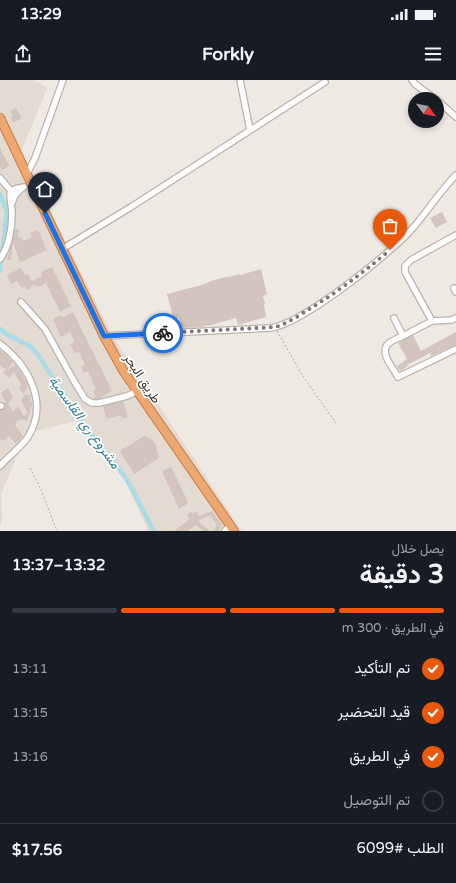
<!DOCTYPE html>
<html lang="ar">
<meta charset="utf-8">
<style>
:root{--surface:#171b24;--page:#242831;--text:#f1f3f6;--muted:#9ea1a6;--line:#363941;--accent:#ea580c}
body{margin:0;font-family:"Varela Round",Vazirmatn,sans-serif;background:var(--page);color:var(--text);direction:rtl;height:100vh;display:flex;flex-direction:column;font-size:15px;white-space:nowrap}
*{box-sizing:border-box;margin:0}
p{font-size:13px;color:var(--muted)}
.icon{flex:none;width:22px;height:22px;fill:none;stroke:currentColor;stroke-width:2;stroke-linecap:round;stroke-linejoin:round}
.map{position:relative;height:451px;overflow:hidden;direction:ltr}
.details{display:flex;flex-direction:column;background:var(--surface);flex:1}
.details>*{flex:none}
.needle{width:26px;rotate:122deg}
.fabs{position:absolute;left:408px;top:12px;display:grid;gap:8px}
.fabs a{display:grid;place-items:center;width:36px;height:36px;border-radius:50%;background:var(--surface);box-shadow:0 2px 6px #0003;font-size:20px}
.pin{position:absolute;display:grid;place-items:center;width:34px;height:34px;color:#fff;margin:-41px -17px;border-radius:50% 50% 50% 0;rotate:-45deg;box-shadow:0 0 4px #0007}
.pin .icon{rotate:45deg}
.courier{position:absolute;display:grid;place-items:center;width:40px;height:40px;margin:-20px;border:3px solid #1a73e8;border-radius:50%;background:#fff;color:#222;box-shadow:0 1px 5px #0007}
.overview em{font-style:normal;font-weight:700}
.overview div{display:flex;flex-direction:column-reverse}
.overview{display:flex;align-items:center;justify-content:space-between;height:68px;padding:0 12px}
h1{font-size:26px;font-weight:700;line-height:30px}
.bar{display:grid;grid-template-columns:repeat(4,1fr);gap:6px 4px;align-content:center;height:48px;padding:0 12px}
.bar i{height:5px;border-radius:3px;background:var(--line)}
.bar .current{background:var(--accent)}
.bar p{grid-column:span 4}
.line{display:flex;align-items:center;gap:10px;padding:0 12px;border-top:1px solid var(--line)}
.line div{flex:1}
ol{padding:0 12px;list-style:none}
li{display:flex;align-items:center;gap:12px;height:44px}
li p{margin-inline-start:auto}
li .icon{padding:4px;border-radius:50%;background:var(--accent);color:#fff;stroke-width:4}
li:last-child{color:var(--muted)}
li i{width:22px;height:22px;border:2px solid var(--line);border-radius:50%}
.status{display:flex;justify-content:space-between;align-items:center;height:28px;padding:0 20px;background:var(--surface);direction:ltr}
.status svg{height:11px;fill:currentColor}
header{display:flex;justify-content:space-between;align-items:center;height:52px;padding:0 12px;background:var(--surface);font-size:18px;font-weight:700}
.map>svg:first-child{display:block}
</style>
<div class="status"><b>13:29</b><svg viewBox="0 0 49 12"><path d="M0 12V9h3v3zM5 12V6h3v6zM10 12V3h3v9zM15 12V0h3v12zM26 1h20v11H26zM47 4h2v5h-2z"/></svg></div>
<header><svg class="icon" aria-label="menu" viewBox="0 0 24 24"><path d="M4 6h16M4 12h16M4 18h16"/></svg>Forkly<svg class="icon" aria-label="share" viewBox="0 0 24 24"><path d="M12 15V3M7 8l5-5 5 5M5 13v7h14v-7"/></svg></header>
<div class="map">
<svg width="456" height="451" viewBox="0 0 456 451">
<rect width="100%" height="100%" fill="#efe9e4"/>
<!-- residential -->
<path fill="#e3dad2" d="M0,0H34L47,8L22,70L10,69L28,107L37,103L112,255L242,451H148L127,404L80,340L36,351V325L25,358L1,414L2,439L0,447Z"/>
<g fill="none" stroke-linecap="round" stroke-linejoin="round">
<!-- canal -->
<g stroke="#a6dbe7" stroke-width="4.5">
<path d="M0,114L7,132L0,191"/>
<path d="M0,249L6,254L30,266L38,275L87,349L126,398L154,451"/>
</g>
</g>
<!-- building -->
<g fill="#d3c5bd">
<path d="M16,28L22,38L13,43L10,37L13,36L10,31Z"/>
<path d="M0,68L9,86L2,90L0,87Z"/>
<path d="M442,132L447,142L436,148L430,138Z"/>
<path d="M15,149H19L18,158L21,156L23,161L32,157L30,153L38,150L47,170L20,182L13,162L11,180H7Z"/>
<path d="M52,187L71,226L60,232L46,203L39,207L38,205L36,207L34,204L28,210L24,206L22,208L17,201L11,204L7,195L21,188L25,195L28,194L32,201L42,196L41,192Z"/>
<path d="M261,189L267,214L263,216L265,224H264L266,237L238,245L236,238L208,246V245L201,247L181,248L179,238L174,240L167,214L205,204L211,201L229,196V197L240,194V195Z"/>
<path d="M73,232L112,311L98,319H94V318L96,317L93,311L96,310L88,291L84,293L81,287L85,285L79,272L75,273L70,264L75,262L70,252L61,257L53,239L61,235L62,238Z"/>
<path d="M456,252V265L431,276L430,273L407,285L408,286L400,291L397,286L407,279L398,263L413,255L421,271Z"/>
<path d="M0,270L13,282L7,290L0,285Z"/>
<path d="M16,285L23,296L28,307L23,314L19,307L22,306L14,292L9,298L3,292Z"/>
<path d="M8,308L13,318L11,319L12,320L8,323L13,332L18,326L24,336L28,334L21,320L25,314L31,316L30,321L32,322V327H31L27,341L21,339L20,341L18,340L15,345L23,356L16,364L8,355L5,361L0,359V330L4,328L5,326L4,323L6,322L1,313Z"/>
<path d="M123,321L128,337L122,339L121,335L106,339L103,326Z"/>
<path d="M144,356L150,358L155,363L159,378L134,394L120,371Z"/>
<path d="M171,387L188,422L187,423V424L179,429L162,391Z"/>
<path d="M196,431L199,436L212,431L222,445L219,451H214L217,445L210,435L198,441L210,451H203L196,445L187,451H174L190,439L187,435L191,432L193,434Z"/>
</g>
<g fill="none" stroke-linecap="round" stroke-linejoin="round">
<!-- minor casing -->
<g stroke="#bdb2aa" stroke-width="8">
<g id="minor">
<path d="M240,0L250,50"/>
<path d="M412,0L415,4L435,19"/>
<path d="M437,20L456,37"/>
<path d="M27,94L35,78L63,0"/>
<path d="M0,98L13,113"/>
<path d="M12,123L15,115L22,108"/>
<path d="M456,155L411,180L405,186V192L432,241L452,240L456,238"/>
<path d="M62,169L131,127L325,2"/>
<path d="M0,179C9,167 12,148 12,134C12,127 10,121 10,114L15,109L24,107"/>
<path d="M454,208L456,212"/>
<path d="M21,222L45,249L74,301L85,319L92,323H99L127,316L137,311"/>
<path d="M394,238L403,256L432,241"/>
<path d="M104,256L270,248C301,245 390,174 412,149C427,132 440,111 456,95"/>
<path d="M403,256C398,258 390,261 387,265C380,274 394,289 398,297L456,269"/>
<path d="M0,264C29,286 49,323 28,357C23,365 7,378 0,386"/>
<path d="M0,326H1"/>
<path d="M225,451L230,445"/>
</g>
</g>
<!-- highway casing -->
<g stroke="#ca7943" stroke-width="10">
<path id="highway" d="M0,38L104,256L124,292L234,451"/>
</g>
<!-- path -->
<g stroke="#baa79a" stroke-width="1" stroke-dasharray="2 2" stroke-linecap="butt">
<path d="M277,251L304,298L336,343"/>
<path d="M30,388L39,405L57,451"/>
</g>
<!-- minor -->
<use href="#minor" stroke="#fff" stroke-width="5.5"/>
<!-- highway -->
<use href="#highway" stroke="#eda771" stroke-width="8"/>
</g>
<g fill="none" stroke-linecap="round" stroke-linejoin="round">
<!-- done -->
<path stroke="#7e7772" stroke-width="4" stroke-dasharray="0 7.2" d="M163,253L276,247C288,243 300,235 311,228C339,211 365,191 390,170"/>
<!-- route -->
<path stroke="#1a73e8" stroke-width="5" d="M45,133L104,256L163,253"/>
</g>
<g text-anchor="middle" stroke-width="3.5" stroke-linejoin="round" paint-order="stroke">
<!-- street labels -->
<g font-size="13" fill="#413934" stroke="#fff">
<text transform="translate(143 298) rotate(57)" y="5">طريق البحر</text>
</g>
<!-- water labels -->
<g font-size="14" font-style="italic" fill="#378091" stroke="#fff">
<text transform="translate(85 342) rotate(54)" y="5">مشروع ري القاسمية</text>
</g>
</g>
</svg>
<div class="fabs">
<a><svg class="needle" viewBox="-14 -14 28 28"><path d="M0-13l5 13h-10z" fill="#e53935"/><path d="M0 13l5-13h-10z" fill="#9ea1a6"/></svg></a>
</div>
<div class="pin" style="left:390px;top:170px;background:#ea580c"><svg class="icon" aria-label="bag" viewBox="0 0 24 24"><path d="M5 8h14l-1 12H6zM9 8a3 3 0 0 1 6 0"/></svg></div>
<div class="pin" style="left:45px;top:133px;background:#1f2937"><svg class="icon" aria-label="home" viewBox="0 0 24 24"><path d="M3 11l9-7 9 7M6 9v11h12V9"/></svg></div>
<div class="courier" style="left:163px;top:253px"><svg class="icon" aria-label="bike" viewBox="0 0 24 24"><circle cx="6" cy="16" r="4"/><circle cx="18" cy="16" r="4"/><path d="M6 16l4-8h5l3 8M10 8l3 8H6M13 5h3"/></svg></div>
</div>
<section class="details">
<div class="overview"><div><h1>3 دقيقة</h1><p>يصل خلال</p></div><em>13:32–13:37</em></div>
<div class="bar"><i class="current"></i><i class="current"></i><i class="current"></i><i></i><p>في الطريق · 300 m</p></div>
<ol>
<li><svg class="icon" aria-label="check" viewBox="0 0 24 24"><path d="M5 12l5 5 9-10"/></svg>تم التأكيد<p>13:11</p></li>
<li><svg class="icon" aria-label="check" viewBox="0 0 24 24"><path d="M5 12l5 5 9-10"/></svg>قيد التحضير<p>13:15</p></li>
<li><svg class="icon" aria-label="check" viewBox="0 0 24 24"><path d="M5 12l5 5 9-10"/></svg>في الطريق<p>13:16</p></li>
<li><i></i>تم التوصيل</li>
</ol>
<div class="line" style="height:52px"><div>الطلب #6099</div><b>$17.56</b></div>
</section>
